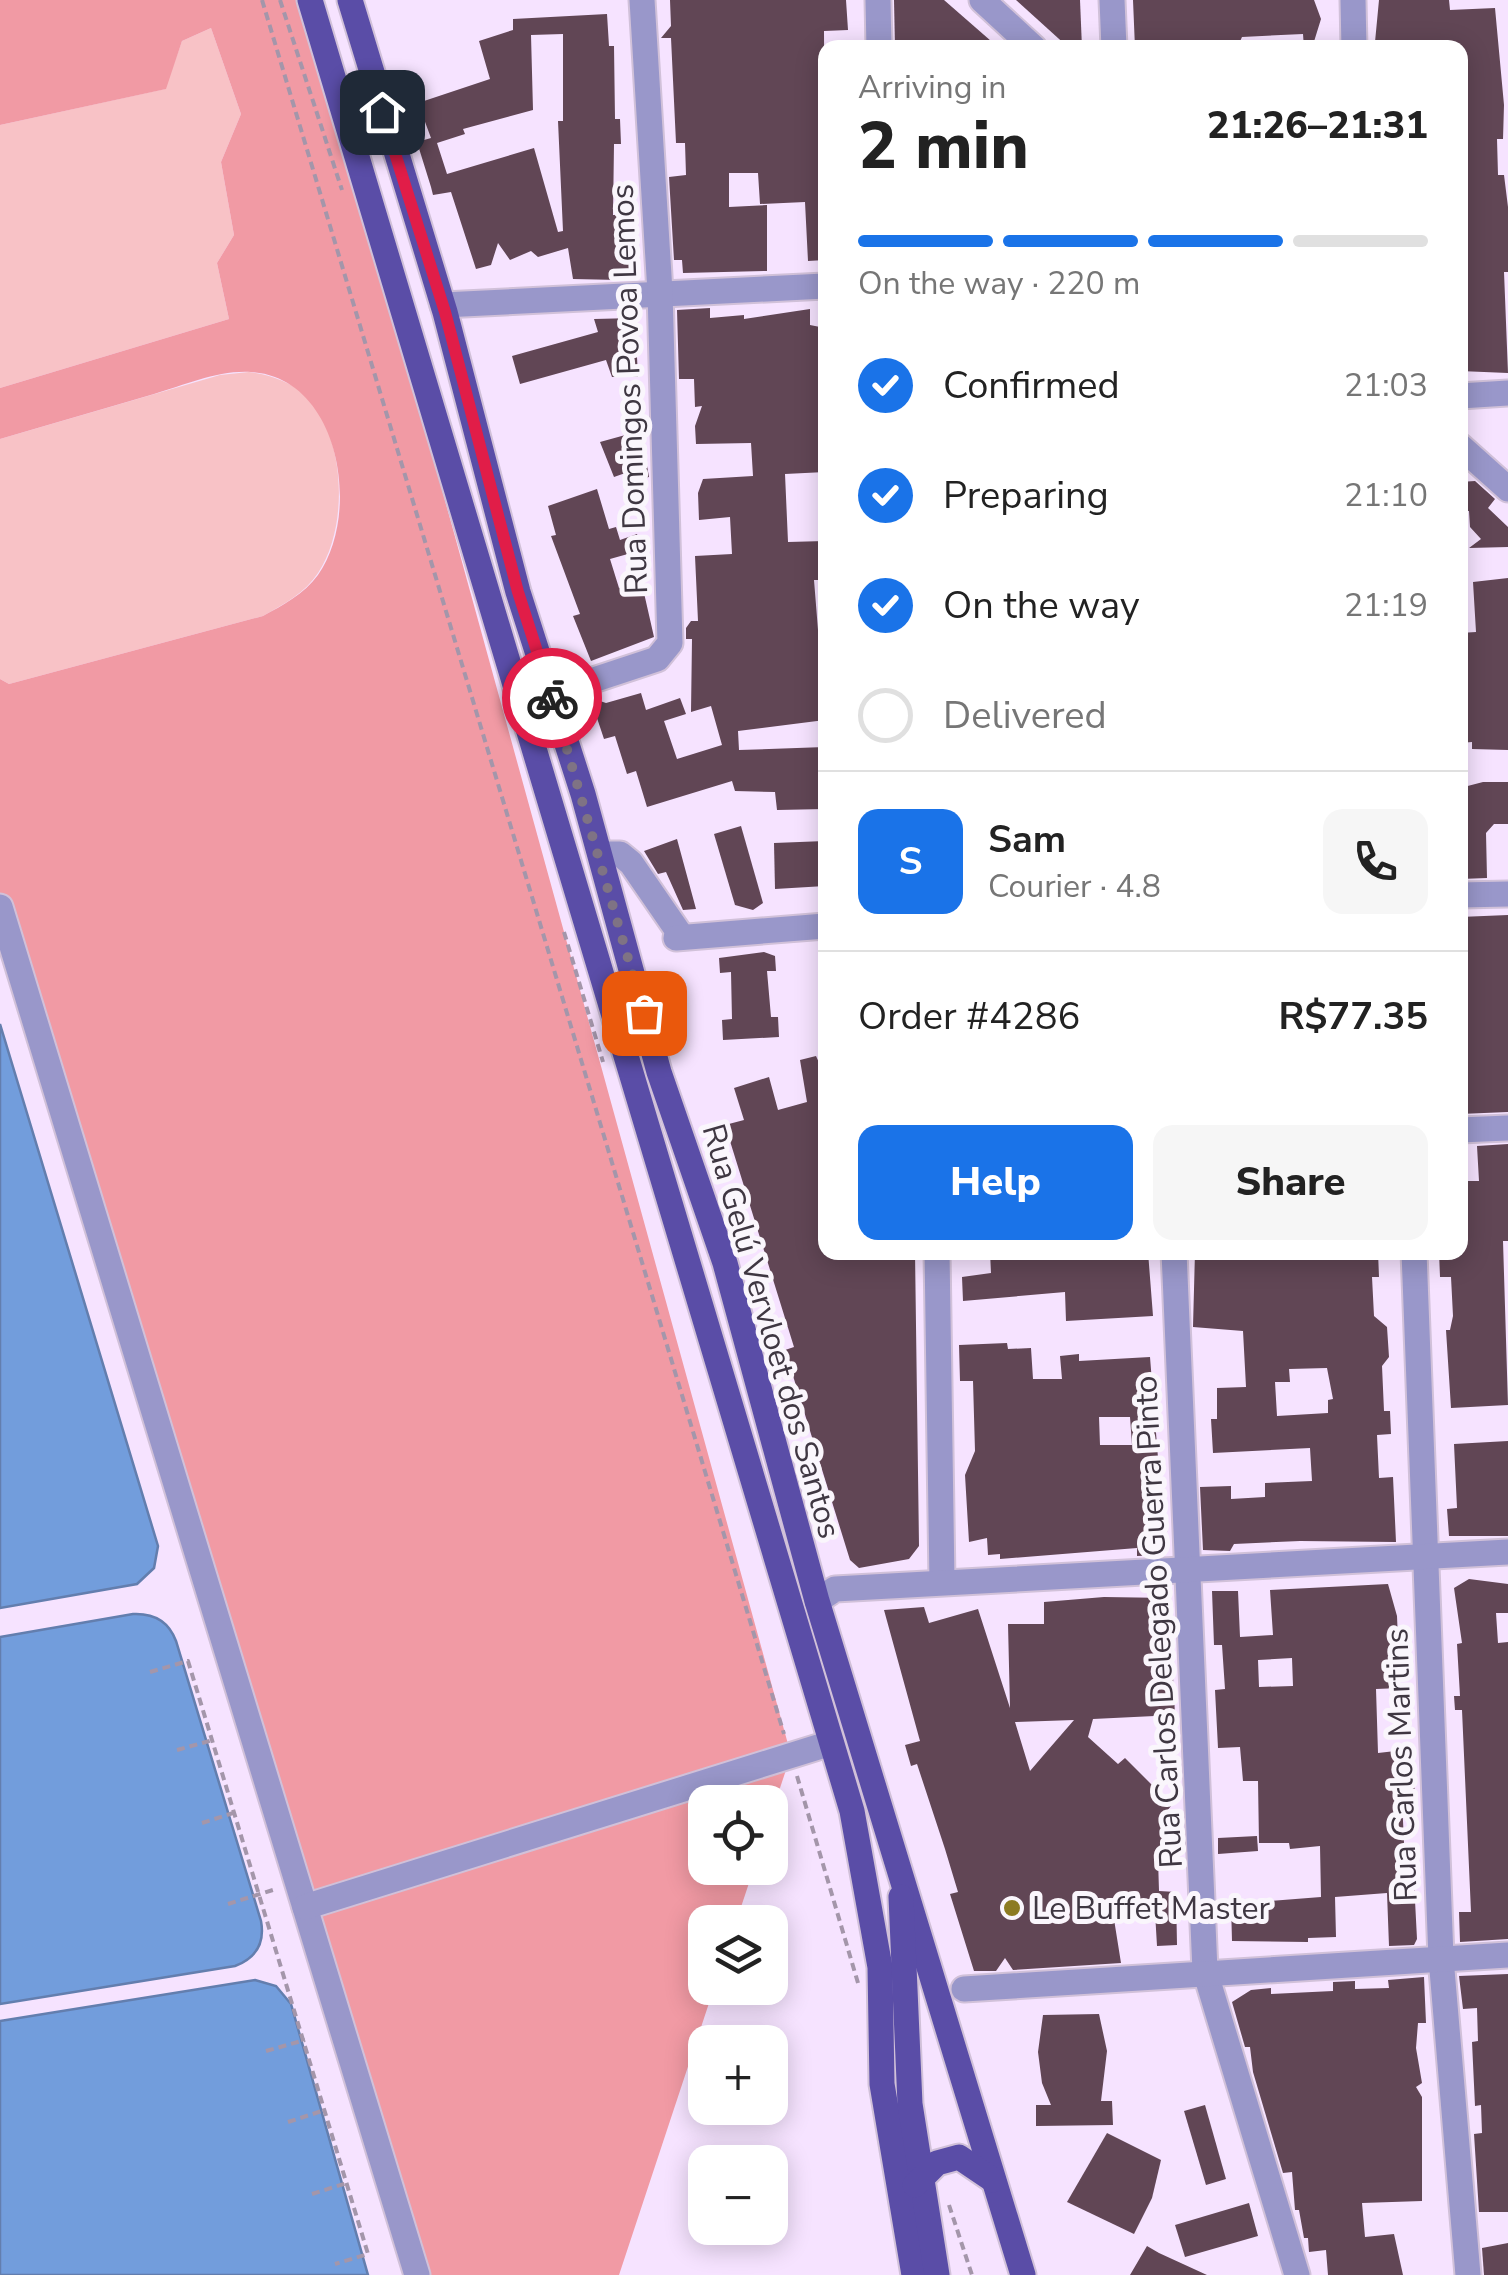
<!DOCTYPE html>
<meta charset="utf-8">
<style>
:root{--surface:#fff;--page:#f6f6f6;--text:#222;--muted:#767676;--line:#e0e0e0;--accent:#1a73e8}
body{margin:0;font-family:"Nunito Sans",sans-serif;background:var(--page);color:var(--text);height:100vh;display:flex;flex-direction:column;font-size:38px;white-space:nowrap}
*{box-sizing:border-box;margin:0}
p{font-size:32px;color:var(--muted)}
.icon{flex:none;width:55px;height:55px;fill:none;stroke:currentColor;stroke-width:2;stroke-linecap:round;stroke-linejoin:round}
.map{position:relative;flex:1;overflow:hidden}
.drawer{position:absolute;left:818px;top:40px;width:650px;height:1220px;display:flex;flex-direction:column;background:var(--surface);border-radius:20px;box-shadow:0 5px 25px #0003}
.drawer>*{flex:none}
.controls{position:absolute;left:688px;top:1785px;display:grid;gap:20px}
.controls a{display:grid;place-items:center;width:100px;height:100px;border-radius:20px;background:var(--surface);box-shadow:0 5px 25px #0003;font-size:50px}
.pin{position:absolute;display:grid;place-items:center;width:85px;height:85px;color:#fff;margin:-42px;border-radius:20px;box-shadow:0 5px 15px #0006}
.courier{position:absolute;display:grid;place-items:center;width:100px;height:100px;margin:-50px;border:8px solid #e11d48;border-radius:50%;background:#fff;color:#222;box-shadow:0 2px 12px #0007}
.headline em{font-style:normal;font-weight:800}
.headline div{display:flex;flex-direction:column-reverse}
.headline{display:flex;align-items:center;justify-content:space-between;height:170px;padding:0 40px}
h1{font-size:65px;font-weight:800;line-height:75px}
.bar{display:grid;grid-template-columns:repeat(4,1fr);gap:15px 10px;align-content:center;height:120px;padding:0 40px}
.bar i{height:12px;border-radius:8px;background:var(--line)}
.bar .selected{background:var(--accent)}
.bar p{grid-column:span 4}
.line{display:flex;align-items:center;gap:25px;padding:0 40px;border-top:2px solid var(--line)}
.line div{flex:1}
.round{display:grid;place-items:center;flex:none;width:105px;height:105px;border-radius:20px;background:var(--page)}
ol{padding:0 40px;list-style:none}
li{display:flex;align-items:center;gap:30px;height:110px}
li p{margin-inline-start:auto}
li .icon{padding:10px;border-radius:50%;background:var(--accent);color:#fff;stroke-width:4}
li:last-child{color:var(--muted)}
li i{width:55px;height:55px;border:5px solid var(--line);border-radius:50%}
.button{display:flex;gap:20px;margin-top:auto;padding:20px 40px}
.button a{flex:1;height:115px;border-radius:20px;background:var(--accent);color:#fff;font-size:40px;font-weight:800;line-height:115px;text-align:center}
.button a+a{background:var(--page);color:var(--text)}
.map>svg:first-child{display:block}
</style>
<div class="map">
<svg width="1508" height="2275" viewBox="0 0 1508 2275">
<rect width="100%" height="100%" fill="#f6e3ff"/>
<!-- green -->
<g fill="#f8c2c6">
<path d="M211,28L241,114L221,162L234,235L217,263L229,319L0,388V125L165,89L182,41Z"/>
<path d="M249,372C270,375 290,381 306,396C346,436 349,527 318,573C305,593 284,604 263,616L9,684L0,679V439L220,375Z"/>
</g>
<!-- forest -->
<path fill="#f19aa4" d="M0,0H307L791,1755L770,1818V1802H705V1868H754L736,1922H705V1988H714L619,2275H422L0,909V679L9,684L263,616C283,605 304,594 318,575C362,513 340,377 251,372C218,370 185,385 154,394C103,409 51,424 0,439V388L229,319L217,263L234,235L221,162L241,114L211,28L182,41L166,89L0,125Z"/>
<!-- water -->
<g fill="#729ddc" stroke="#637eae" stroke-width="2.5">
<path d="M0,1024L158,1546L154,1568L137,1584L0,1608Z"/>
<path d="M133,1614C155,1613 169,1622 176,1641L261,1921C265,1943 256,1958 235,1966L0,2004V1637Z"/>
<path d="M255,1980L276,1986L291,2004L368,2275H0V2021Z"/>
</g>
<!-- building -->
<g fill="#614655" fill-rule="evenodd">
<path d="M670,0H846L848,30L824,31L825,260L808,261L805,202L760,204L758,173H729V207L767,205V271L683,273L682,260H674L669,177L686,175L685,143H676L671,38H661L671,26Z"/>
<path d="M894,0H944L999,48H895Z"/>
<path d="M1016,0H1080L1082,48H1069Z"/>
<path d="M1133,0H1314L1321,19L1312,48H1304L1303,34L1242,37L1237,48H1135Z"/>
<path d="M1379,0H1449L1450,10L1495,8L1504,105L1503,139H1497L1498,175H1504L1508,207V272H1504L1508,373L1460,371V48H1396V41L1375,42Z"/>
<path d="M607,14L609,46H614L615,119H620L621,144H614L613,215L630,214L629,273L618,275L619,280L573,279L568,248L538,257L531,251L510,260L498,243L491,265L476,269L451,192L433,195L431,187L417,142L431,138L418,103L490,79L479,41L513,30V19ZM563,34V121H558L563,231L558,232L534,148L447,174L437,143L465,134L463,129L533,110L531,35Z"/>
<path d="M710,308V318L744,315V319L810,309V325L825,328V472L785,474L788,542L825,541V580H814L818,630L825,629V720L738,731L739,750L825,747V809L777,810L775,792L735,791L732,781L647,807L636,771L627,774L615,736L604,739L595,712L600,701L606,703L641,693L646,710L680,698L686,714L664,721L677,759L722,745L711,706L691,712L692,639H686V628L691,621H698L695,556L732,554L730,517L699,520L698,493L703,479L753,476L751,443L696,444L695,426L702,406L695,407L694,379H679L677,310Z"/>
<path d="M635,318L638,377H612L606,360L520,384L512,356L598,332L594,319Z"/>
<path d="M632,384L647,435L642,437L649,477L634,481L631,471L614,477L600,442L629,434L625,420L627,385Z"/>
<path d="M1475,481L1495,499L1488,508L1508,527V547L1469,548L1481,539L1470,527L1469,511H1460V482Z"/>
<path d="M597,489L609,529L616,527L620,540L637,534L642,550L610,559L619,588L633,583L637,595L644,593L654,637L591,661L573,616L580,614L551,536L556,535L548,506Z"/>
<path d="M1508,578V750L1472,749V742L1460,743V633L1476,632L1473,582Z"/>
<path d="M1483,782H1508V824H1494L1486,833L1487,878L1460,879V788Z"/>
<path d="M741,826L763,903L753,910L735,905L714,834Z"/>
<path d="M677,839L696,909L683,910L666,872L658,874L644,851Z"/>
<path d="M825,841V886L775,889L774,843Z"/>
<path d="M1508,915V1112L1460,1114V917Z"/>
<path d="M764,952L775,956L776,971H767L771,1017H778L779,1037L723,1040L722,1020L732,1019L731,972L720,973L719,958Z"/>
<path d="M816,1056L825,1076V1214L819,1216L825,1252H915L919,1546L909,1559L859,1568L850,1560L785,1350L794,1347L725,1125L744,1120L734,1088L769,1077L778,1110L807,1102L800,1060Z"/>
<path d="M1508,1144V1241H1503L1508,1405L1451,1408L1446,1330H1450L1453,1316L1451,1277H1440L1439,1252H1460V1181H1479L1477,1146Z"/>
<path d="M990,1252H1148L1153,1316L1066,1321L1065,1292L963,1301L962,1277L991,1273Z"/>
<path d="M1195,1252H1378L1379,1277H1372L1374,1316L1387,1327L1389,1357L1382,1366L1384,1411H1390L1391,1434L1377,1435L1379,1478L1393,1477L1396,1542L1300,1541L1234,1544L1230,1551L1203,1550L1200,1487L1231,1486V1499L1265,1497V1483L1312,1481L1310,1448L1213,1453L1211,1419H1217V1388L1246,1387L1243,1331L1193,1327ZM1327,1368L1333,1399L1328,1400V1413L1277,1416L1275,1382H1290L1289,1369Z"/>
<path d="M1007,1343L1008,1349L1031,1348L1033,1379H1062L1060,1356L1079,1354V1361L1150,1357L1163,1521H1168L1165,1555L1137,1556V1548L1000,1559V1554L988,1555L987,1538L969,1542L965,1475L975,1451L973,1381H960L959,1345ZM1099,1417H1130L1132,1445H1100Z"/>
<path d="M1508,1441V1536H1449L1447,1509L1457,1508L1454,1444Z"/>
<path d="M1469,1579L1508,1584V1613H1496L1498,1643L1508,1642V1939L1460,1942L1459,1912H1471L1462,1710H1455L1454,1696H1460L1457,1644L1462,1643L1454,1588Z"/>
<path d="M1388,1584L1397,1616L1400,1688L1376,1689L1378,1753L1413,1749L1415,1800L1402,1799L1404,1843L1413,1862L1417,1939L1414,1945L1389,1946L1387,1893L1335,1897L1336,1937L1308,1938V1942L1232,1941L1231,1904L1321,1897L1320,1846L1290,1849L1289,1843H1259L1258,1781H1243L1240,1747L1218,1748L1215,1690L1225,1689L1222,1645H1214L1212,1591H1238L1240,1637L1273,1635L1270,1590ZM1292,1658L1293,1686L1259,1687L1258,1660Z"/>
<path d="M1104,1597L1169,1598L1175,1715L1093,1719L1088,1737L1118,1764L1125,1758L1172,1805L1166,1812L1173,1818L1175,1860L1158,1859L1159,1891L1176,1892L1177,1945L1157,1946L1155,1912L1113,1913L1121,1963L1013,1970L1005,1958L996,1971H974L950,1894L958,1892L945,1849L917,1764L911,1766L905,1745L920,1741L884,1610L924,1607L929,1623L978,1609L1010,1708L1008,1624H1044V1602ZM1074,1720L1048,1750L1030,1771L1015,1722Z"/>
<path d="M1257,1836L1258,1851L1218,1854V1838Z"/>
<path d="M1508,1974V2212H1479L1474,2134L1482,2133L1481,2105L1475,2106L1472,2042L1478,2041L1477,2008L1463,2009L1459,1976Z"/>
<path d="M1424,1977L1426,2023H1418L1416,2048L1422,2083L1416,2087L1422,2097V2201L1362,2203L1365,2237L1394,2234L1403,2275H1328L1326,2250L1309,2252L1308,2238H1304L1299,2210H1295L1292,2172L1283,2173L1253,2072L1250,2047H1245L1232,2002L1251,1990L1271,1988V1994L1333,1991V1982L1355,1981V1989L1389,1988L1388,1980Z"/>
<path d="M1099,2014L1107,2051L1101,2101H1112L1113,2125L1036,2126V2105H1051L1042,2083L1038,2052L1043,2015Z"/>
<path d="M1205,2105L1226,2179L1206,2185L1184,2111Z"/>
<path d="M1107,2133L1161,2160L1152,2198L1134,2234L1067,2202Z"/>
<path d="M1249,2203L1258,2236L1185,2257L1175,2225Z"/>
<path d="M1508,2243V2275H1484L1482,2248Z"/>
<path d="M1147,2246L1159,2253L1207,2275H1130Z"/>
</g>
<g fill="none" stroke-linecap="round" stroke-linejoin="round">
<!-- minor casing -->
<g stroke="#d1c1d9" stroke-width="29">
<g id="minor">
<path d="M878,0L879,48"/>
<path d="M982,0L1034,48"/>
<path d="M1112,0L1114,48"/>
<path d="M1353,0L1354,48"/>
<path d="M443,305L825,286"/>
<path d="M1460,396L1508,393"/>
<path d="M1460,446L1508,489"/>
<path d="M551,694L657,659L670,643L660,292L642,0"/>
<path d="M601,854H620L631,863L682,937"/>
<path d="M1460,895L1508,894"/>
<path d="M0,907L417,2275"/>
<path d="M676,938L825,926"/>
<path d="M1460,1130L1508,1128"/>
<path d="M937,1252L942,1582"/>
<path d="M1174,1252L1205,1971L1297,2275"/>
<path d="M1414,1252L1441,1958L1468,2275"/>
<path d="M817,1601L835,1589L1508,1552"/>
<path d="M305,1907L831,1743"/>
<path d="M964,1989L1508,1955"/>
</g>
</g>
<!-- major casing -->
<g stroke="#d1c1d9" stroke-width="29">
<g id="major">
<path d="M310,0L852,1811L880,1967L882,2084L914,2275"/>
<path d="M350,0L445,312L518,592L583,794L659,1072L725,1263L817,1601L1023,2275"/>
<path d="M901,1897L910,2104L937,2275"/>
<path d="M915,2185L937,2163L959,2157L993,2180"/>
</g>
</g>
<!-- path -->
<g stroke="#a496aa" stroke-width="4" stroke-dasharray="8 5" stroke-linecap="butt">
<path d="M262,0L784,1734"/>
<path d="M280,0L342,190"/>
<path d="M564,932L603,1062"/>
<path d="M150,1672L188,1661L368,2254L335,2264"/>
<path d="M177,1750L213,1740"/>
<path d="M797,1776L858,1983"/>
<path d="M202,1823L236,1812"/>
<path d="M228,1904L276,1889"/>
<path d="M266,2051L305,2040"/>
<path d="M288,2122L325,2110"/>
<path d="M312,2194L347,2183"/>
<path d="M949,2205L972,2275"/>
</g>
<!-- minor -->
<use href="#minor" stroke="#9997ca" stroke-width="25"/>
<!-- major -->
<use href="#major" stroke="#5a4da7" stroke-width="25"/>
</g>
<g fill="none" stroke-linecap="round" stroke-linejoin="round">
<!-- done -->
<path stroke="#7f7384" stroke-width="10" stroke-dasharray="0 18" d="M552,698L644,1013"/>
<!-- route -->
<path stroke="#e11d48" stroke-width="12" d="M382,112L445,312L518,592L552,698"/>
</g>
<!-- markers -->
<circle fill="#8c7b21" stroke="#faf6fc" stroke-width="4" cx="1012" cy="1908" r="10"/>
<g text-anchor="middle" stroke-width="10" stroke-linejoin="round" paint-order="stroke">
<!-- street labels -->
<g font-size="32" fill="#3f3742" stroke="#faf6fc">
<text transform="translate(629 389) rotate(-92)" y="11">Rua Domingos Povoa Lemos</text>
<text transform="translate(772 1331) rotate(74)" y="11">Rua Gelú Vervloet dos Santos</text>
<text transform="translate(1158 1622) rotate(-93)" y="11">Rua Carlos Delegado Guerra Pinto</text>
<text transform="translate(1401 1765) rotate(-92)" y="11">Rua Carlos Martins</text>
</g>
<!-- poi labels -->
<g font-size="32" fill="#3f3742" stroke="#faf6fc" text-anchor="start">
<text x="1032" y="1919">Le Buffet Master</text>
</g>
</g>
</svg>
<div class="controls">
<a><svg class="icon" aria-label="locate" viewBox="0 0 24 24"><circle cx="12" cy="12" r="6"/><path d="M12 2v4M12 18v4M2 12h4M18 12h4"/></svg></a>
<a><svg class="icon" aria-label="layers" viewBox="0 0 24 24"><path d="M12 4l9 5-9 5-9-5zM3 14l9 5 9-5"/></svg></a>
<a>+</a>
<a>−</a>
</div>
<div class="pin" style="left:644px;top:1013px;background:#ea580c"><svg class="icon" aria-label="bag" viewBox="0 0 24 24"><path d="M5 8h14l-1 12H6zM9 8a3 3 0 0 1 6 0"/></svg></div>
<div class="pin" style="left:382px;top:112px;background:#1f2937"><svg class="icon" aria-label="home" viewBox="0 0 24 24"><path d="M3 11l9-7 9 7M6 9v11h12V9"/></svg></div>
<div class="courier" style="left:552px;top:698px"><svg class="icon" aria-label="bike" viewBox="0 0 24 24"><circle cx="6" cy="16" r="4"/><circle cx="18" cy="16" r="4"/><path d="M6 16l4-8h5l3 8M10 8l3 8H6M13 5h3"/></svg></div>
<section class="drawer">
<div class="headline"><div><h1>2 min</h1><p>Arriving in</p></div><em>21:26–21:31</em></div>
<div class="bar"><i class="selected"></i><i class="selected"></i><i class="selected"></i><i></i><p>On the way · 220 m</p></div>
<ol>
<li><svg class="icon" aria-label="check" viewBox="0 0 24 24"><path d="M5 12l5 5 9-10"/></svg>Confirmed<p>21:03</p></li>
<li><svg class="icon" aria-label="check" viewBox="0 0 24 24"><path d="M5 12l5 5 9-10"/></svg>Preparing<p>21:10</p></li>
<li><svg class="icon" aria-label="check" viewBox="0 0 24 24"><path d="M5 12l5 5 9-10"/></svg>On the way<p>21:19</p></li>
<li><i></i>Delivered</li>
</ol>
<div class="line" style="height:180px"><b class="round" style="background:var(--accent);color:#fff">S</b><div><b>Sam</b><p>Courier · 4.8</p></div><a class="round"><svg class="icon" aria-label="phone" viewBox="0 0 24 24"><path d="M5 4h4l2 5-3 2q2 4 5 5l2-3 5 2v4C11 20 4 13 5 4z"/></svg></a></div>
<div class="line" style="height:130px"><div>Order #4286</div><b>R$77.35</b></div>
<div class="button"><a>Help</a><a>Share</a></div>
</section>
</div>
